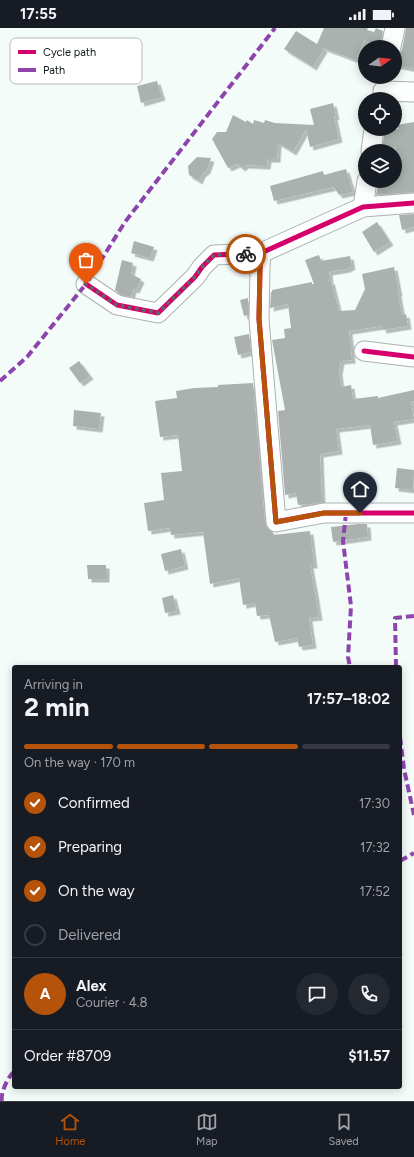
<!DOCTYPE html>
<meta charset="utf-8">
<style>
:root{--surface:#171b24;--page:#242831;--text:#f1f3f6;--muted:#9ea1a6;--line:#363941;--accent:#b45309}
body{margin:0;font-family:Figtree,sans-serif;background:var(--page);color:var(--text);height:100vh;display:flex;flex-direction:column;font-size:15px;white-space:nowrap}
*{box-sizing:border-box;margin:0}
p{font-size:13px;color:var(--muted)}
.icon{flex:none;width:22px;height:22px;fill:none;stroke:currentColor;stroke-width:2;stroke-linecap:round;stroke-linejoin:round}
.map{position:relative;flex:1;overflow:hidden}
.side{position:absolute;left:12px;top:637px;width:390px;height:424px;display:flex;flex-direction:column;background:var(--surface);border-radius:4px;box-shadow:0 2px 10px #0003}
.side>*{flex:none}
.needle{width:26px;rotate:76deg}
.fabs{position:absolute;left:358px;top:12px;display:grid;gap:8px}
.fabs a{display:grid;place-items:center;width:44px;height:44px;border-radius:50%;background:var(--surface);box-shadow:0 2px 10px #0003;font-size:20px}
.pin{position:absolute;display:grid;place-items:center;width:34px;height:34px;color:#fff;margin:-41px -17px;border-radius:50% 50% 50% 0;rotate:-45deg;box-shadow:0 0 4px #0007}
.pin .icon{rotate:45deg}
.courier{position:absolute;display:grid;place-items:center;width:40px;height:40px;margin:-20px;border:3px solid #b45309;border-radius:50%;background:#fff;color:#222;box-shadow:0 1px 5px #0007}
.head em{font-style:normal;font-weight:700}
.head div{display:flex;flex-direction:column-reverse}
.head{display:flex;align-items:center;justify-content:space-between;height:68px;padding:0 12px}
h1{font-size:26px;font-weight:700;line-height:30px}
.bar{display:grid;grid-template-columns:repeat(4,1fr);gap:6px 4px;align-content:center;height:48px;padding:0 12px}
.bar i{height:5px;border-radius:3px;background:var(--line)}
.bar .selected{background:var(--accent)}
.bar p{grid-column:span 4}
.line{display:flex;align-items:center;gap:10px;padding:0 12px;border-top:1px solid var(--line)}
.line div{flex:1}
.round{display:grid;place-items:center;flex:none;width:42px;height:42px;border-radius:21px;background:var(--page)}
ol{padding:0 12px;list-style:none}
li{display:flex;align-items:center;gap:12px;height:44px}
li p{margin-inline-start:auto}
li .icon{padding:4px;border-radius:50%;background:var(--accent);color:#fff;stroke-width:4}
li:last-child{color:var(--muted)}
li i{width:22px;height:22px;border:2px solid var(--line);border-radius:50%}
.status{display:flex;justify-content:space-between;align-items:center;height:28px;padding:0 20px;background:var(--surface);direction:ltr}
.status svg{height:11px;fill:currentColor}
.menu{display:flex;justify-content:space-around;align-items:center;height:56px;border-top:1px solid var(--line);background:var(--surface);font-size:11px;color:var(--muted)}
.menu a{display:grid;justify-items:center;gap:2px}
.menu .selected{color:var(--accent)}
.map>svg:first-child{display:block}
</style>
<div class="status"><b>17:55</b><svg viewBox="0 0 49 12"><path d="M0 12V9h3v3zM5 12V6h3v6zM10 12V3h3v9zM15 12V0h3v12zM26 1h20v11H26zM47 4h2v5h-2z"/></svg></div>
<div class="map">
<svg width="414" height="1073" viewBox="0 0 414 1073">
<defs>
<filter id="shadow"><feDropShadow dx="3.5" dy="3.5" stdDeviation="0" flood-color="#0004"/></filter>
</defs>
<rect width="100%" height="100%" fill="#f4fcfa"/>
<!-- building -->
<g fill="#abb1ae" filter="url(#shadow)">
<path d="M324,0H368L367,2L374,4L376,0L383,3L380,19L364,12L356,32L321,19L324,21L313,39L284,21L296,3L317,16Z"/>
<path d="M406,0H414V41L395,37V29L399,26L402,22Z"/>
<path d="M157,53L162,69L141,75L137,58Z"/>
<path d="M333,75L336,88L334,89L339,111L310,119L306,101L293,124L278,115L277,131H268L267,138L245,137L242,140L237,136L228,140L212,111L217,104H226L233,87L246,94L247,92L253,96L254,92L264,95L265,92L275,95L314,97L310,81Z"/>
<path d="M414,94V164L376,167L378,157L395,154L396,119L382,121L385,101H398L397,97Z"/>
<path d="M197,129L211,130L207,142L202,146L199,153L189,147L188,138Z"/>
<path d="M346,141L353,164L339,167L334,159L274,173L270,158L323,143L324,147Z"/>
<path d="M414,186V199L402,202L399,187Z"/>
<path d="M377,194L390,214L374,224L362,204Z"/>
<path d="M134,213L154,219L150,230L131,225Z"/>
<path d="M319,227L321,233L350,228L352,238L347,241L329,244L330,251L327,253L331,252L339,283L355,282L365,261L362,246L394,239L399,265H398L402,287L406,286L408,298L383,302L382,298L349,303L352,332L341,333L339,343L341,359L351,357L353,371L378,368V370L414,362V373L411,374L414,391L394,394L398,413L373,417L370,397L336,401L339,423L320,426L322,474L306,477V476L298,477L296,465L285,467L278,383L285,382L272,312L285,310L284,301L291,300L288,276L270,280L271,264H272V262L312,254V256H314L305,232Z"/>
<path d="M122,232L133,235L131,246L141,251L136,262L133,261L131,269L121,267L115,262Z"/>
<path d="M248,270V287L244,288L240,272Z"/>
<path d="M249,306L251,324L238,327L234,309Z"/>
<path d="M79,333L90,348L80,355L69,340Z"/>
<path d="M253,355L265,495L267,500L273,504V507L310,503L314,537H310L315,564L319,589L309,590L313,617L299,619L297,610L275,614L269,587L257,588L255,575L243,577L239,550L210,556L203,504L171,507L170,500L148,503L144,475L164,472L161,445L182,443L178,407L160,409L155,373L177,370L176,363L194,360L218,359V357Z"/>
<path d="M74,382L101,385L99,401L73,398Z"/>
<path d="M397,440L414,442L413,462L395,460Z"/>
<path d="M358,496H367L368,509L333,514L331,499Z"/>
<path d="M181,521L185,538L165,543L161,526Z"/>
<path d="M87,537H106V551H88Z"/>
<path d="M173,567L177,583L165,585L162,570Z"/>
</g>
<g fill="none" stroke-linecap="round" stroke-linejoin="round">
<!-- minor casing -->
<g stroke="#abb2b1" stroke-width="21">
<g id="minor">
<path d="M391,19L395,0"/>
<path d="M383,63L414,64"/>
<path d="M371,123L374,101"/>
<path d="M363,179L367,153"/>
<path d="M261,225L260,240L259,291L276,494L324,485H414"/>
<path d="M86,256L117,277L158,285L195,249L202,239L214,227L261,225L363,179L414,175"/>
<path d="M364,323L414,329"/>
</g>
</g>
<!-- minor -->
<use href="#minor" stroke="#fdfffe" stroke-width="19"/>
<!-- quiet -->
<g stroke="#8e44ad" stroke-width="4" stroke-dasharray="8 4" stroke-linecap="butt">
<path d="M0,353L27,329L86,256L125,194L275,0"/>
<path d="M346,485L343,513L351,578L348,629L350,639"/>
<path d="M396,639L395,590L414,588"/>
<path d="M400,709L404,741L414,787"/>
<path d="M400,833L414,825"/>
<path d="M2,1073C0,1066 8,1048 14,1044"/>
</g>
<!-- cycleway casing -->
<g stroke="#fff" stroke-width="8">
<g id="cycleway">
<path d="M261,225L260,240L259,291L276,494L324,485H414"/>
<path d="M86,256L117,277L158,285L195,249L202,239L214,227L261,225L363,179L414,175"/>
<path d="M364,323L414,329"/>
</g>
</g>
<!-- cycleway -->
<use href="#cycleway" stroke="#d6006c" stroke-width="5"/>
</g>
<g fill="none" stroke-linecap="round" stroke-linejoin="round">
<!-- done -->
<path stroke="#5f6866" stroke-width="4" stroke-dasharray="0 7.2" d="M86,256L117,277L158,285L195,249L202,239L214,227L246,226"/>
<!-- route -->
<path stroke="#b45309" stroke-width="5" d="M246,226L261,225L260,240L259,291L276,494L324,485H360"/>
</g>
<!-- legend -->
<rect x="10" y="10" width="132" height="46" rx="6" fill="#fff" stroke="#b7bab9" stroke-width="1"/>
<rect x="18" y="22" width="18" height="4" fill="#d6006c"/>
<rect x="18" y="40" width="18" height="4" fill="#8e44ad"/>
<g font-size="11" fill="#0f1816">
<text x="43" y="28">Cycle path</text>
<text x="43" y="46">Path</text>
</g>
</svg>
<div class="fabs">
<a><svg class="needle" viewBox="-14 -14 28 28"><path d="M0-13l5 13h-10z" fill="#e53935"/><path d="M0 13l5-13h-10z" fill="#9ea1a6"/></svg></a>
<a><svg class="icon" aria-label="locate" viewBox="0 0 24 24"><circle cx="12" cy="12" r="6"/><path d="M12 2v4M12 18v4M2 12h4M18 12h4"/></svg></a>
<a><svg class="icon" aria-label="layers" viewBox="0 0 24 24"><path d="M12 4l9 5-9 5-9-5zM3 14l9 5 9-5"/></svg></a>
</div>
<div class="pin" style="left:86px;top:256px;background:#ea580c"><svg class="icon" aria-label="bag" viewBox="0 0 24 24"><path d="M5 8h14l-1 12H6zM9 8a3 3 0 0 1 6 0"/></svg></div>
<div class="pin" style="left:360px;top:485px;background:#1f2937"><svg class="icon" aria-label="home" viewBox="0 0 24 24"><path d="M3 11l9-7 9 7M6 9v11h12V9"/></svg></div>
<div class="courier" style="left:246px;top:226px"><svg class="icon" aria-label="bike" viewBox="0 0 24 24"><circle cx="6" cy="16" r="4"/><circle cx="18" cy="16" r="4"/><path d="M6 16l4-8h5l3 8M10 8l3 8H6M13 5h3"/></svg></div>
<section class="side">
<div class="head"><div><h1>2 min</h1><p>Arriving in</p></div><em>17:57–18:02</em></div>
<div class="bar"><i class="selected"></i><i class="selected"></i><i class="selected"></i><i></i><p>On the way · 170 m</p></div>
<ol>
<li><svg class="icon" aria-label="check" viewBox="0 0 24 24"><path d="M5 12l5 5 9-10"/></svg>Confirmed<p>17:30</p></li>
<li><svg class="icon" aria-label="check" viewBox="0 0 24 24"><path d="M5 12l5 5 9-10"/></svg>Preparing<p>17:32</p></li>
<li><svg class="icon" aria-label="check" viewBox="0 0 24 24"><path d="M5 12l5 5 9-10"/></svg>On the way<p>17:52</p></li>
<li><i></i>Delivered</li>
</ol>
<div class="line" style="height:72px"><b class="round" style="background:var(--accent);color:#fff">A</b><div><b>Alex</b><p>Courier · 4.8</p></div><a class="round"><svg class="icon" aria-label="chat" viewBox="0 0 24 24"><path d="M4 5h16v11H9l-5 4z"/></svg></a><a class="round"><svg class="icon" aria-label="phone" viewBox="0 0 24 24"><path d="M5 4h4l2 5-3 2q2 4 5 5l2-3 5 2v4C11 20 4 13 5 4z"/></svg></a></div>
<div class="line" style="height:52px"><div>Order #8709</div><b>$11.57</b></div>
</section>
</div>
<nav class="menu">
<a class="selected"><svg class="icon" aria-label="home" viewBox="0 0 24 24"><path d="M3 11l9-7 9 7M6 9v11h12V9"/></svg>Home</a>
<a><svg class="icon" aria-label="map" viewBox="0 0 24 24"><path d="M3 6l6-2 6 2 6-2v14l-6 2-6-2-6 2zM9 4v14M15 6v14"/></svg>Map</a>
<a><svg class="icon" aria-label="saved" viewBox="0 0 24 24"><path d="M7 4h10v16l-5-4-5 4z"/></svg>Saved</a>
</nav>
